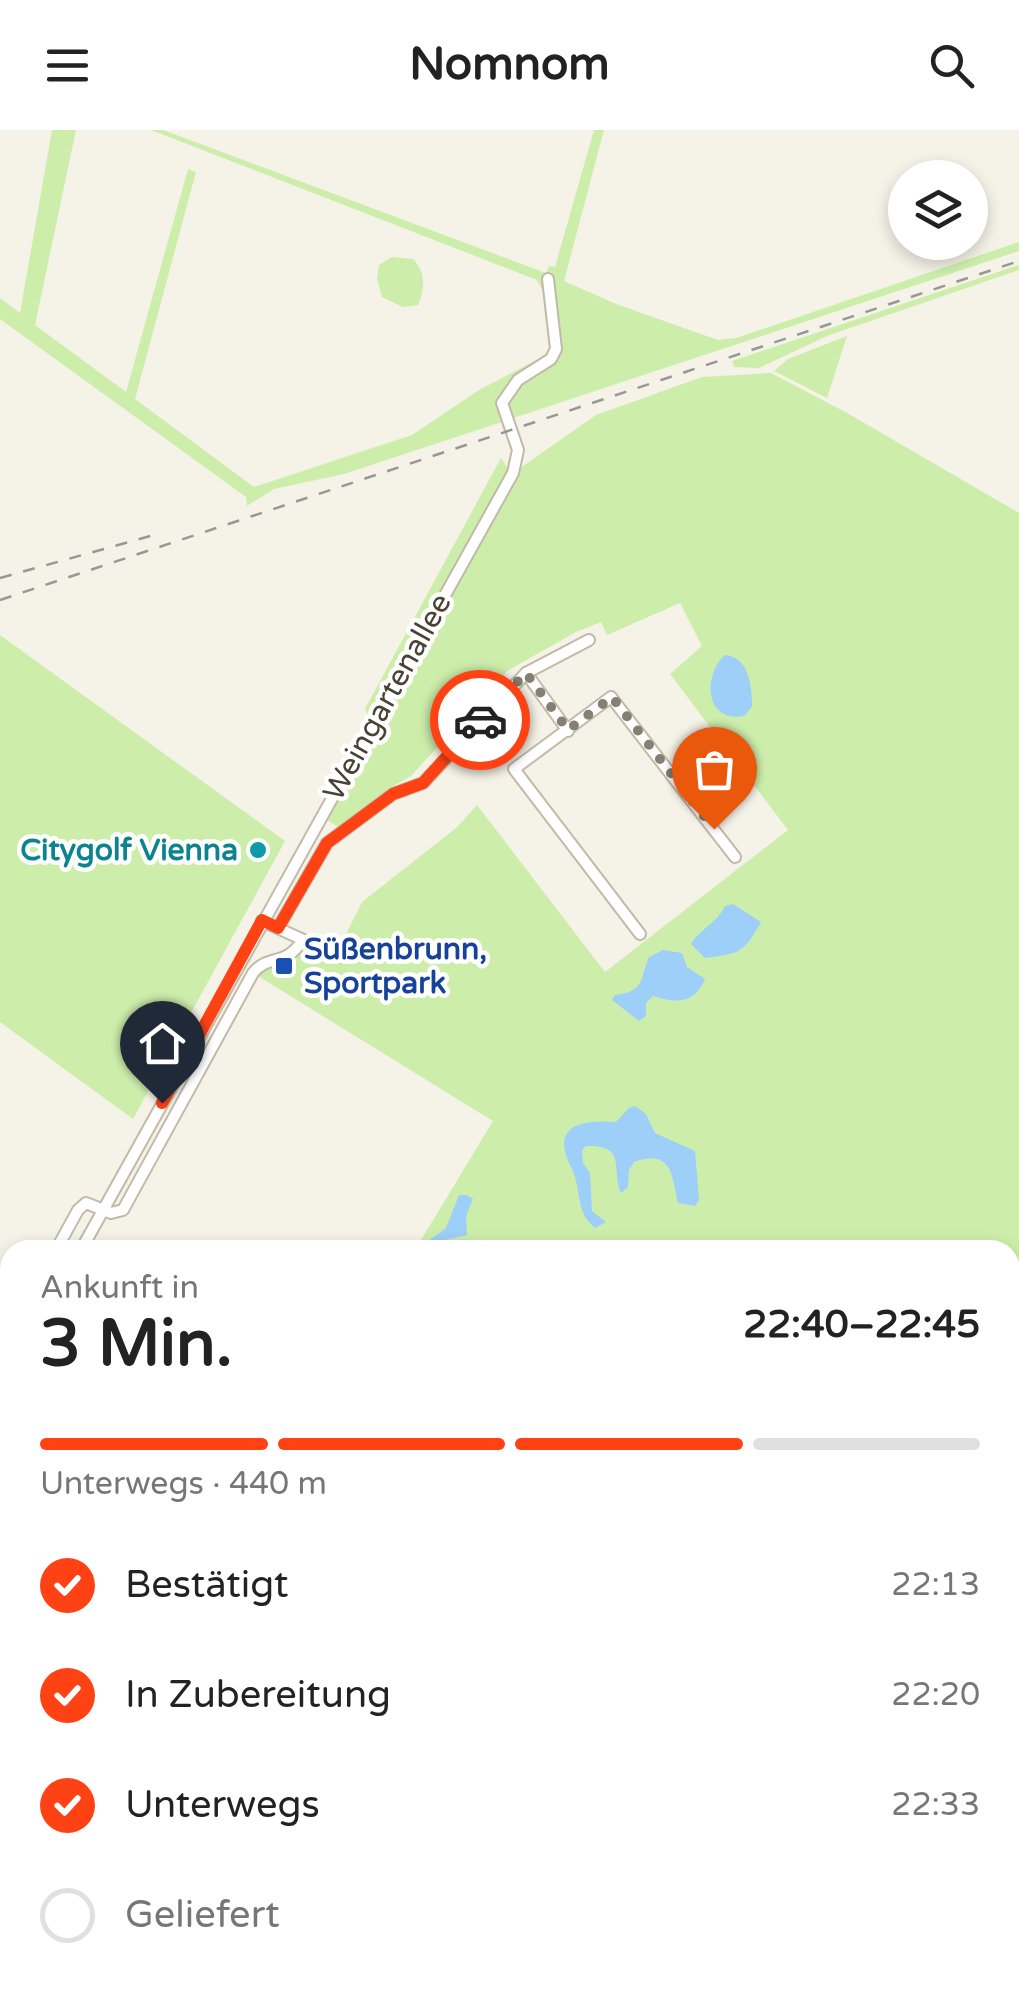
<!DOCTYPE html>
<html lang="de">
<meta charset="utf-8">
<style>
:root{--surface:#fff;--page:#f2f2f2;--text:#222;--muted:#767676;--line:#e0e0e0;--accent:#ff4214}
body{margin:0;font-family:"Varela Round",sans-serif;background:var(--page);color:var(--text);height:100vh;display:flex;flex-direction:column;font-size:38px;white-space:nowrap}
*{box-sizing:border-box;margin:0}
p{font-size:32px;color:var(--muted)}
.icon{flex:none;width:55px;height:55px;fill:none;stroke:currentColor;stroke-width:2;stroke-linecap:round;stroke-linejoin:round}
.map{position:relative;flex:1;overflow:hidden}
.drawer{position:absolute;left:0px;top:1110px;width:1020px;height:752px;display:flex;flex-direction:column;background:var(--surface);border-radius:30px 30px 0 0;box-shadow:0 5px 15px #0003}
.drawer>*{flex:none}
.tools{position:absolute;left:888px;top:30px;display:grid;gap:20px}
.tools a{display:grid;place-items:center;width:100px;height:100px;border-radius:50%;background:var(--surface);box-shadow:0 5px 15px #0003;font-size:50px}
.pin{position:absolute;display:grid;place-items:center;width:85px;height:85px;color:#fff;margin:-102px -42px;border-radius:50% 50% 50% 0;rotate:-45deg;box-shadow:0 0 10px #0007}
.pin .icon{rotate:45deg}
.courier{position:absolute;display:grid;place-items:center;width:100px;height:100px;margin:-50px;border:8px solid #ff4214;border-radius:50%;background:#fff;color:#222;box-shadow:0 2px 12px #0007}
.head em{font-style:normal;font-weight:700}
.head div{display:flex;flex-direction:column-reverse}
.head{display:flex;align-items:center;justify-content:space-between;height:170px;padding:0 40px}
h1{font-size:65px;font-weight:700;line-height:75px}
.bar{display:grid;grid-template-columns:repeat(4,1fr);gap:15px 10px;align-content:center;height:120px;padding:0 40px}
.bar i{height:12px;border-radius:8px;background:var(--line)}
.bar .selected{background:var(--accent)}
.bar p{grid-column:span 4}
ol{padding:0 40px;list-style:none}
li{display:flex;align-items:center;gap:30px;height:110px}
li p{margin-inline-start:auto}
li .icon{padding:10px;border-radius:50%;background:var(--accent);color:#fff;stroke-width:4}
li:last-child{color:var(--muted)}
li i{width:55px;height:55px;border:5px solid var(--line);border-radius:50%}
header{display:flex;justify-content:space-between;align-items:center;height:130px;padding:0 40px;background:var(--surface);font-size:45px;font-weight:700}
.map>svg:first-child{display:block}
</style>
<header><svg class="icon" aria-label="menu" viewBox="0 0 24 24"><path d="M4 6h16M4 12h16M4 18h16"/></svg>Nomnom<svg class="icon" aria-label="search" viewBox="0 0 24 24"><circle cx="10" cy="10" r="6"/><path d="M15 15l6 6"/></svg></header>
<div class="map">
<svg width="1019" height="1862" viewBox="0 0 1019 1862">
<rect width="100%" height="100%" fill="#f5f2e7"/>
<!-- green -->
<g fill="#cdeeab">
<path d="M52,0H76L35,195L126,262L188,39L196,42L135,269L254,357L412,305L479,260L544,226L552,217C550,194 549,170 537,150L151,0H163L546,143L549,136L555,137L594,0H604L564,151L616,174L718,210L736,208L1019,112V121L344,344L274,359L247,376L246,367L0,189V168L20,183Z"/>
<path d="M392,127L413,129C426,142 425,159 418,175L403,177L382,167L377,149L379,135Z"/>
<path d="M1019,135V140L827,206L759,238L734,237L732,231Z"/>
<path d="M847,206L827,268L774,241L788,229Z"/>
<path d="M771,243L849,284L1019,383V1223L1010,1248V1120H415L493,991L253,843L283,830L302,811L336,824L362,772L456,698L477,675L605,842L788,700L670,544L702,516L680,473L607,505L601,492L576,502L507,541L411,646L388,659L340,698L320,686L513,343L596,285L702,247Z"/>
<path d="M501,328L509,340L370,590L365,579Z"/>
<path d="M0,505L285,711L133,989L0,892Z"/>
<path d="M893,1852H973V1853L970,1862H853L862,1856Z"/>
</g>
<!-- water -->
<g fill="#9dcff9">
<path d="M725,525C749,527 752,556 752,577L744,586C705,593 702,546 725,525Z"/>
<path d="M733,774L761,792C744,823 739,824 705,828L691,814C700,799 717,793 725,776Z"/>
<path d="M663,820L682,823L687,837L705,849C694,875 675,873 653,866L646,873V886L639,891L612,870L615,865C646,861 639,850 649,827Z"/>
<path d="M635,976L646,984L655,1003L695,1021L699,1070L695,1076L678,1073C672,1046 672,1018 634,1032L629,1040L628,1057L621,1063C611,1037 627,1015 586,1016L582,1020L583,1033L590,1043L592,1081L606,1092L595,1098C577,1083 581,1068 575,1047C572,1037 565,1027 564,1016C563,989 598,991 616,992L629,978Z"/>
<path d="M459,1065H467L473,1069L466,1086L467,1105L441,1111L435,1120H416L446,1098Z"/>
</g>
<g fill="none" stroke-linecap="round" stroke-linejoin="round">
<!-- minor casing -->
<g stroke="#c2baa8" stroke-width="14">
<g id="minor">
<path d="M526,543L568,601"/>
<path d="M262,791L341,827"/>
<path d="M278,798L327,713L393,664L423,653L526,543L589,510"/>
<path d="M640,804L514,639L611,567L735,727"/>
<path d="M56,1120L78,1080L86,1073L111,1083L123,1080L253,843C268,824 285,837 302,811"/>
<path d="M81,1120L513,343L518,320L502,273L518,250L551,229L556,219L548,149"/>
<path d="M0,1216L10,1199"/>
<path d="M0,1260L10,1243"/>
<path d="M0,1735L10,1716"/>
<path d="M351,1852L354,1862"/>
<path d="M50,1862L51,1852"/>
<path d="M304,1862L329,1852"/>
</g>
</g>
<!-- major casing -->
<g stroke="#f1ca59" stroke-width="16">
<g id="major">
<path d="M1010,1449L1019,1442"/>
<path d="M0,1832L10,1834"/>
<path d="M111,1852L172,1862"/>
<path d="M221,1862L275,1852"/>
</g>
</g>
<!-- minor -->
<use href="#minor" stroke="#fff" stroke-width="10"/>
<!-- major -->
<use href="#major" stroke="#ffe696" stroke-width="12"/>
<!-- rail -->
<g stroke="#979797" stroke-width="2.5" stroke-dasharray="12 12" stroke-linecap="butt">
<path d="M0,448L154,405"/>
<path d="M0,470L1019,131"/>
</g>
</g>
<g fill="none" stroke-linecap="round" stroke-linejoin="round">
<!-- done -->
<path stroke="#858073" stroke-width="10" stroke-dasharray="0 18" d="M480,590L526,543L568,600L612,567L714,699"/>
<!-- route -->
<path stroke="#ff4214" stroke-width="12" d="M162,973L262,790L278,798L327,713L393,664L423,653L480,590"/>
</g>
<!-- markers -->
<circle fill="#0f9aa8" stroke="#fff" stroke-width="4" cx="258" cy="720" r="10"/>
<rect fill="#1a4fb4" stroke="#fff" stroke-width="4" x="274" y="826" width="20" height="20" rx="5"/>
<g text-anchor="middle" stroke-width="9" stroke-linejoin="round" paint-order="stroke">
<!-- street labels -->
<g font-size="30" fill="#494235" stroke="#fff">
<text transform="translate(387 567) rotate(-61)" y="10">Weingartenallee</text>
</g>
<!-- culture labels -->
<g font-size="30" font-weight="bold" fill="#0d838f" stroke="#fff" text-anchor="end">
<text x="238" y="730">Citygolf Vienna</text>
</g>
<!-- transit labels -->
<g font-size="30" font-weight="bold" fill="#164399" stroke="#fff" text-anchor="start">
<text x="304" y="829">Süßenbrunn,<tspan x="304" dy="34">Sportpark</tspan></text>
</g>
</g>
</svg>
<div class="tools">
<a><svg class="icon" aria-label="layers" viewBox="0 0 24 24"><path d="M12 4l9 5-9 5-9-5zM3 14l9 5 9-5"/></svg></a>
</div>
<div class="pin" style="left:714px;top:699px;background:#ea580c"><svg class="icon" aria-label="bag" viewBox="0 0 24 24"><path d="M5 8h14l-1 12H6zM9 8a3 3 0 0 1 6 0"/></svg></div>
<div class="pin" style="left:162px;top:973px;background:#1f2937"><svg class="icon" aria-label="home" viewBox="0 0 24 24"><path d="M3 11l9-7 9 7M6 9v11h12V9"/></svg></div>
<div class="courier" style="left:480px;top:590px"><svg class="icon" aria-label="car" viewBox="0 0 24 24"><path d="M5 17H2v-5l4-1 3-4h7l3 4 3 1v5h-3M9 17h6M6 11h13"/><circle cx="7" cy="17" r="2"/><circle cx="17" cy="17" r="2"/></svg></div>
<section class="drawer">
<div class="head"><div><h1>3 Min.</h1><p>Ankunft in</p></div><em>22:40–22:45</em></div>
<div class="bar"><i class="selected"></i><i class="selected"></i><i class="selected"></i><i></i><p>Unterwegs · 440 m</p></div>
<ol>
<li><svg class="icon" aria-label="check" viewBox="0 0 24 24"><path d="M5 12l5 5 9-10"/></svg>Bestätigt<p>22:13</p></li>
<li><svg class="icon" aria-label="check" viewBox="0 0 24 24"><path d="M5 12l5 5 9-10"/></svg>In Zubereitung<p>22:20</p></li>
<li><svg class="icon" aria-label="check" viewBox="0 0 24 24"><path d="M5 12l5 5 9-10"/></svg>Unterwegs<p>22:33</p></li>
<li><i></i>Geliefert</li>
</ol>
</section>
</div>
